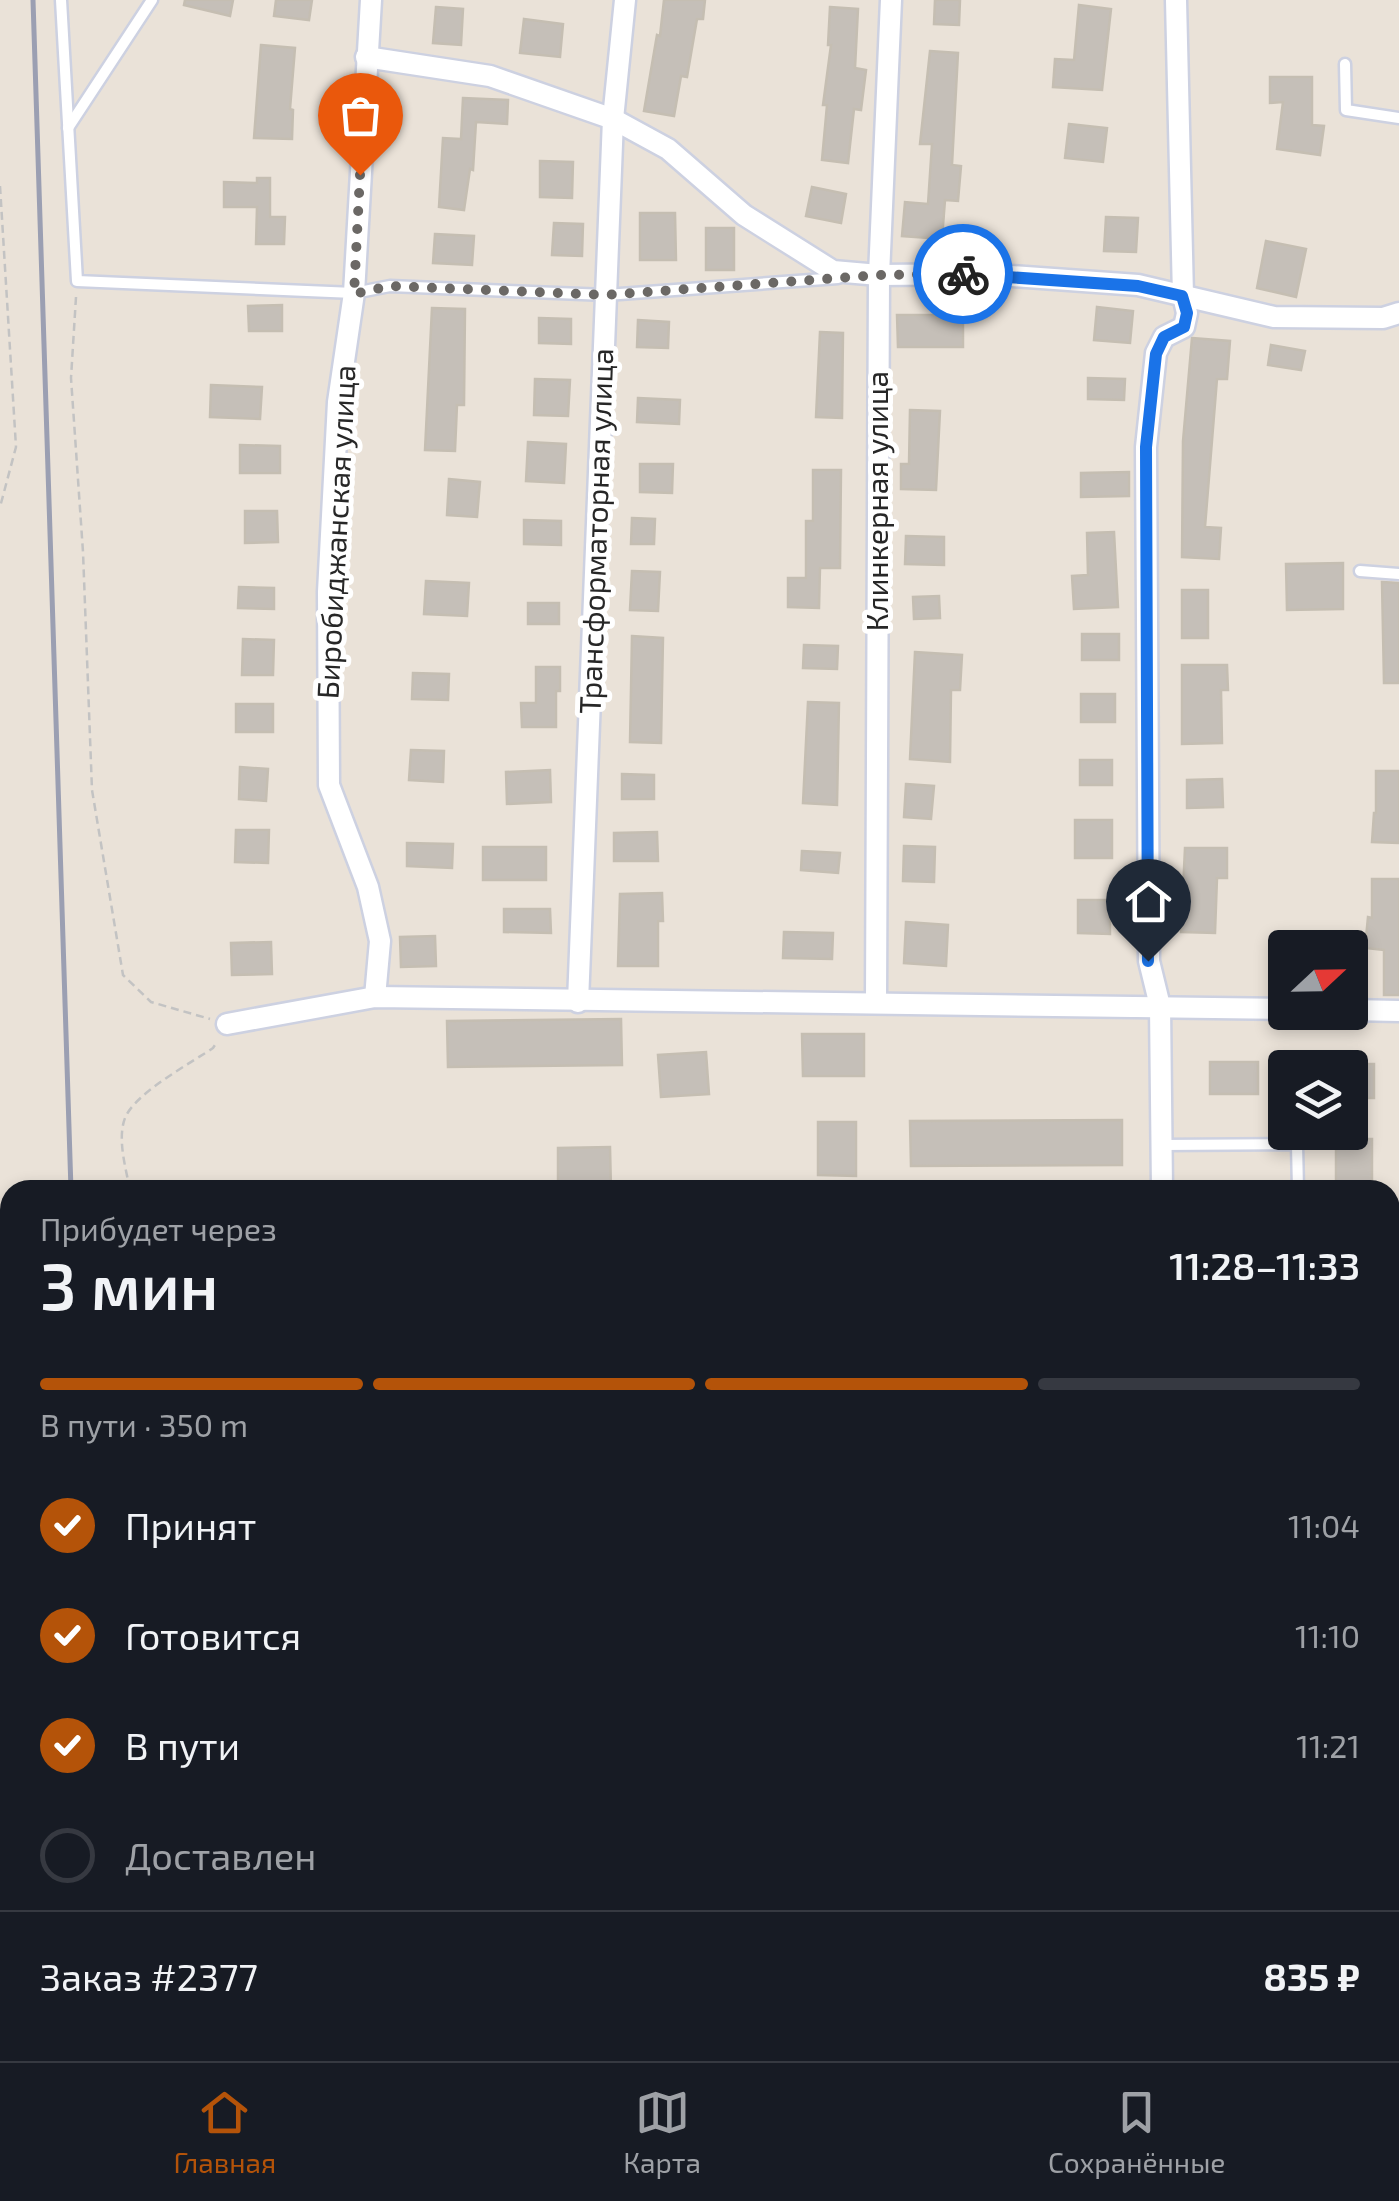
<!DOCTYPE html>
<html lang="ru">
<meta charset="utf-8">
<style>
:root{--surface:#171b24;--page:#242831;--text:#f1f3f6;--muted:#9ea1a6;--line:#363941;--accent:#b45309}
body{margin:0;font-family:"Exo 2",sans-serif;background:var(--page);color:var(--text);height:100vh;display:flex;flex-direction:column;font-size:38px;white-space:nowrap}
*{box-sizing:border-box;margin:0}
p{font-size:32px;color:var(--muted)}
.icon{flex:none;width:55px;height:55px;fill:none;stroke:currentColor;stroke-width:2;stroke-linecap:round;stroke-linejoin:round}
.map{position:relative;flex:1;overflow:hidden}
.side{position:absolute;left:0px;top:1180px;width:1400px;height:882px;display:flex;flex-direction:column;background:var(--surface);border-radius:30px 30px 0 0;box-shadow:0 5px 15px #0003}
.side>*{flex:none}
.needle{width:65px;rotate:68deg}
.fabs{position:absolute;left:1268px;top:930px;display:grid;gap:20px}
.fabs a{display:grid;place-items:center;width:100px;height:100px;border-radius:10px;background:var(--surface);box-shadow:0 5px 15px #0003;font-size:50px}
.pin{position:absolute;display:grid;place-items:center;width:85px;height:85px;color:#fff;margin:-102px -42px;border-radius:50% 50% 50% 0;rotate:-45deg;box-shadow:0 0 10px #0007}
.pin .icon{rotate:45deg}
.courier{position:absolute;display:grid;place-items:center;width:100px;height:100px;margin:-50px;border:8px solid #1a73e8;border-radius:50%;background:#fff;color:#222;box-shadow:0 2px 12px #0007}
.head em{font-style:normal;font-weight:600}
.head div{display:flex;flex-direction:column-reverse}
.head{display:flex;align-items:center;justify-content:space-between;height:170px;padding:0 40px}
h1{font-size:65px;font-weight:600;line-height:75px}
.bar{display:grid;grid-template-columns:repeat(4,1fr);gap:15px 10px;align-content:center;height:120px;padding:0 40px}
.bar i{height:12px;border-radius:8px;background:var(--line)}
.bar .selected{background:var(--accent)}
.bar p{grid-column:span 4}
.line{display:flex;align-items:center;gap:25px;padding:0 40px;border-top:2px solid var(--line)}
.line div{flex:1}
ol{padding:0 40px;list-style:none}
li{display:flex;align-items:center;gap:30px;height:110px}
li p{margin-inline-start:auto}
li .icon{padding:10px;border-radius:50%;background:var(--accent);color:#fff;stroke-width:4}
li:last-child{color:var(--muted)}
li i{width:55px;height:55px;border:5px solid var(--line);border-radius:50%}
.tab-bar{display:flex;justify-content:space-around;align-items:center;height:140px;border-top:2px solid var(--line);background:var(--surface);font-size:28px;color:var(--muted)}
.tab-bar a{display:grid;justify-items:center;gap:5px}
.tab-bar .selected{color:var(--accent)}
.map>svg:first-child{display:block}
</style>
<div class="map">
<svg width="1399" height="2061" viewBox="0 0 1399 2061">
<rect width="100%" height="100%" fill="#eae2d8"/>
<!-- education -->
<rect fill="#ecdfc6" x="1001" y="2053" width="147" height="8"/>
<!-- building -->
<g fill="#c5bfb8" stroke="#c5beb2" stroke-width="2.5">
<path d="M185,0H233L230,16L184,5Z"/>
<path d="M276,0H312L309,20L274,16Z"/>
<path d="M664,0H705L703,19H697L687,77L681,76L674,116L644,111L657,35L660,36Z"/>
<path d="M935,0H960L959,25L934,24Z"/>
<path d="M1079,5L1111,9L1102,90L1053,87L1055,59L1074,60Z"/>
<path d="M436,7L463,9L461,45L433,43Z"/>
<path d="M830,7L858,9L855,68L866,70L861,110L854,109L848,163L822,160L827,105H823L831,45H828Z"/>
<path d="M524,19L563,24L560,57L520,53Z"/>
<path d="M261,45L295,48L290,109L293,110L292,139L254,138Z"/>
<path d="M930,51L958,53L952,165L961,166L958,201L945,200L942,239L902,236L905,202L928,204L932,144H920Z"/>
<path d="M1270,77H1312V125L1324,126L1320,155L1277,149L1283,102L1270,103Z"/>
<path d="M463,98L508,100L507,124L476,122L473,170L470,169L464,210L439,207L443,138L461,139Z"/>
<path d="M1069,124L1107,128L1103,162L1065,158Z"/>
<path d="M540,161L573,162L572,198L540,197Z"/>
<path d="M257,178H270V217H285L284,244H256L257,207H224V182L257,183Z"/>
<path d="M812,187L846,194L841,223L806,216Z"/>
<path d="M640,213H675L676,260H640Z"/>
<path d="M1106,217L1138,218L1136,252L1104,251Z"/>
<path d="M554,223L583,224L582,256L552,255Z"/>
<rect x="706" y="228" width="28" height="42"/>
<path d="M435,234L474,236L472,265L433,263Z"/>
<path d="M1266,241L1306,249L1296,297L1257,288Z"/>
<path d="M282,305V331H249L248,306Z"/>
<path d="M1097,307L1133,311L1130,343L1094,340Z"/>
<path d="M432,308L465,309L464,405H457L455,451L425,450Z"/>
<path d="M897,315H963V347H898Z"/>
<path d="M539,318L571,319V344L539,343Z"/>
<path d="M638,320L669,322L668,348L637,347Z"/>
<path d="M820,332L843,333L842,418L816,417Z"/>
<path d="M1192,338L1230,341L1227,379H1217L1205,527L1221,528L1219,559L1182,557L1183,441Z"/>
<path d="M1271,345L1305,351L1301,370L1268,365Z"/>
<path d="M1088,378L1125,379L1124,400L1088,399Z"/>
<path d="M535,379L570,380L568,416L534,415Z"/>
<path d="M211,385L262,387L260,419L210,417Z"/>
<path d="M638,398L680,400L679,424L637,422Z"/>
<path d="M910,410L940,411L936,490L901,489V464H909Z"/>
<path d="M528,442L566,444L564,483L526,481Z"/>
<path d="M240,445L280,446V473H240Z"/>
<path d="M640,464H673L672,493L640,492Z"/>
<path d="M813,470H841L840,568H820L819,608L788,607V578H806V521H813Z"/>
<path d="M1129,472V496L1081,497V473Z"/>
<path d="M449,479L480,482L477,517L447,515Z"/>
<path d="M245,511H277L278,542L245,543Z"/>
<path d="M632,518L655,519L654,544H631Z"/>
<path d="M524,520L561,521V545L524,544Z"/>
<path d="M1114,532L1118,607L1074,609L1072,576L1088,575L1087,533Z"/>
<path d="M906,536L944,537V565L905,564Z"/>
<path d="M1343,563V609L1287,610L1286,564Z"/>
<path d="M632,571L660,572L658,611L630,610Z"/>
<path d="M426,581L469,583L467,616L424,614Z"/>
<path d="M1382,582L1399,583V683H1384Z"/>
<path d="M239,587L274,588V609L238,608Z"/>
<rect x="1182" y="590" width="26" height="48"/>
<path d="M939,596L940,618L914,619L913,597Z"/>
<rect x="528" y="603" width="31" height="21"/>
<rect x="1082" y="634" width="37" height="26"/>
<path d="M632,636L663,638L661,743L630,742Z"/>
<path d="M243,639L274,640L273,675H242Z"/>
<path d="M804,645L838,646L837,669L803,668Z"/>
<path d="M915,652L962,655L960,690H951L950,762L910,759Z"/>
<path d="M1182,665H1227L1228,690H1221L1222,743L1182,744Z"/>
<path d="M536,667H560V691H556V727H522L521,703H536Z"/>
<path d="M413,673L449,674L448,700L412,699Z"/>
<rect x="1081" y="694" width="34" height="28"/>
<path d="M808,702L839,703L837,805L803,803Z"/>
<rect x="236" y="704" width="37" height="28"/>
<path d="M411,750L444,751L443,782L409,780Z"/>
<rect x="1080" y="760" width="32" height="25"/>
<path d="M240,767L268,769L266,801L239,799Z"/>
<path d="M550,770L551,802L507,804L506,772Z"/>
<path d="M1376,771H1399V843L1372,842L1374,813H1376Z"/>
<path d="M622,774L654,775V799H622Z"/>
<path d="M1222,779L1223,807L1187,808V780Z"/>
<path d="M906,784L934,786L931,819L904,817Z"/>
<rect x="1075" y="820" width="37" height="38"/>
<path d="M236,830H269L268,863L235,862Z"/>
<path d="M657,832L658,861H614V833Z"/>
<path d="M407,843L453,844L452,868L407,866Z"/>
<path d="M904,846L935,847L934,882L903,881Z"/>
<rect x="483" y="847" width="63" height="33"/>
<path d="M1185,848H1227V878H1217L1215,933L1181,932Z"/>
<path d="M802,851L840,853L838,873L801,870Z"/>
<path d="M1372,879H1399V995H1384V950L1365,948L1368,917L1372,918Z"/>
<path d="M662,893L663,921H658V966H618L620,894Z"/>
<path d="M1078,900H1110V934L1078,933Z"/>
<path d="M504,909H550L551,933L504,932Z"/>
<path d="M906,922L948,925L946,966L904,963Z"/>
<path d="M784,932L833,933L832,959L783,958Z"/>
<path d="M435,936L436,966L401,967L400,937Z"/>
<path d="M271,942L272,974L232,975L231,943Z"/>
<path d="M621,1019L622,1065L448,1067L447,1021Z"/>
<path d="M802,1034H864V1076H803Z"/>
<path d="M706,1052L709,1094L661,1097L658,1055Z"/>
<rect x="1210" y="1062" width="48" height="32"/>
<rect x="1350" y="1064" width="24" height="34"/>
<path d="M1122,1120V1165L911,1166L910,1121Z"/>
<path d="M818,1122H856V1176L818,1175Z"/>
<rect x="1336" y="1139" width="36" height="49"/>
<path d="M610,1147L611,1190H558V1148Z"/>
</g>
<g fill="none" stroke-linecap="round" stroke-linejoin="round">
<!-- service casing -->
<g stroke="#cdd1e1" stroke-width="15">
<g id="service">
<path d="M61,0L77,281L354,293L390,286L606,295L838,278"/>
<path d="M1345,64L1346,110L1399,118"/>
<path d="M68,128L152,0"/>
<path d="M1360,571L1399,574"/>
<path d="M1162,1145L1297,1144L1298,1190"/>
<path d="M1298,2061V2052"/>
</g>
</g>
<!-- minor casing -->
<g stroke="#cdd1e1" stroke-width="25">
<g id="minor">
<path d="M371,0L354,293L338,402L328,592L329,785L368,887L380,941L375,997"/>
<path d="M366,57L490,76L613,119L668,149L744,215L833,271L879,275L984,274L1138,285L1274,317L1383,318L1399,313"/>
<path d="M578,1002L613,119L625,0"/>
<path d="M876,1002L879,275L891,0"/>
<path d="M1350,1010L1399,1011"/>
<path d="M227,1024L375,997L1285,1009"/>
<path d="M1162,1190L1160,1006L1149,961L1146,447L1156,353L1164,337L1184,327L1187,313L1183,296L1176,0"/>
<path d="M1390,1715H1399"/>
<path d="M246,2052V2061"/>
<path d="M719,2052V2061"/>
<path d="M1160,2052V2061"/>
<path d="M819,2061V2052"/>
</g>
</g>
<!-- path -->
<g stroke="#c3c3c3" stroke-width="2.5" stroke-dasharray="8 5" stroke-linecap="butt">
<path d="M0,186L16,447L0,507"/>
<path d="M76,297L71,378L83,552L92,790L123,975L151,1002L210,1019"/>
<path d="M130,1190C126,1169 117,1139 125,1118C135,1093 191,1063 213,1048L217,1042"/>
</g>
<!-- service -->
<use href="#service" stroke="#fff" stroke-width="10"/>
<!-- minor -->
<use href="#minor" stroke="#fff" stroke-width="20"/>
<!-- rail -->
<g stroke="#9b9fb2" stroke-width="5">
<path d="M33,0L71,1190"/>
<path d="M99,2052V2061"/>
</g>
</g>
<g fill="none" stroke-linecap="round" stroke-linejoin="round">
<!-- done -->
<path stroke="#6b6865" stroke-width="10" stroke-dasharray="0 18" d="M360,175L354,294L390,286L606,295L880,275L963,274"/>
<!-- route -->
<path stroke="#1a73e8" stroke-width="12" d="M963,274L1138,286L1182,296L1187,313L1184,327L1164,337L1156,354L1146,447L1148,961"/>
</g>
<g text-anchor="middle" stroke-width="10" stroke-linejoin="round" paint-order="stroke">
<!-- street labels -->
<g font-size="30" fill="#272727" stroke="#fff">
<text transform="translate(878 501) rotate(-90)" y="10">Клинкерная улица</text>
<text transform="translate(597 531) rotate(-88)" y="10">Трансформаторная улица</text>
<text transform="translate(337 532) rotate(-87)" y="10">Биробиджанская улица</text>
</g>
</g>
</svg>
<div class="fabs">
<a><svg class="needle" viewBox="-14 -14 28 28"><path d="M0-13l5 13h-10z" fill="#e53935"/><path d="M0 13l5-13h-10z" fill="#9ea1a6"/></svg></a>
<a><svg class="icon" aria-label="layers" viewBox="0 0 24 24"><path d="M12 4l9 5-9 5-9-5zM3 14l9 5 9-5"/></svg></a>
</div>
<div class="pin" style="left:360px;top:175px;background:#ea580c"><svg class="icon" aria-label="bag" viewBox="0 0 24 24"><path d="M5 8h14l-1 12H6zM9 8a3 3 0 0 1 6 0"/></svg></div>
<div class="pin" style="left:1148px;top:961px;background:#1f2937"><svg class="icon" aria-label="home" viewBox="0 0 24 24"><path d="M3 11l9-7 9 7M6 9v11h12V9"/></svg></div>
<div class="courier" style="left:963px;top:274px"><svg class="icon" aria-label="bike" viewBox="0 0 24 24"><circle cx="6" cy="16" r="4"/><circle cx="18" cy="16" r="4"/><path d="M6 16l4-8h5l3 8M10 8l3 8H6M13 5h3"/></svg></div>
<section class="side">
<div class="head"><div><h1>3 мин</h1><p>Прибудет через</p></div><em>11:28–11:33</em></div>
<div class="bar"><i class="selected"></i><i class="selected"></i><i class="selected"></i><i></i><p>В пути · 350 m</p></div>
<ol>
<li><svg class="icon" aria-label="check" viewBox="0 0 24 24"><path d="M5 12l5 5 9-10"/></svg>Принят<p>11:04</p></li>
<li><svg class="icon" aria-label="check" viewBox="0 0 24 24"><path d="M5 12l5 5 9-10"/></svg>Готовится<p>11:10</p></li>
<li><svg class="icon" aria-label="check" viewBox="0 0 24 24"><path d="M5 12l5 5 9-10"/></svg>В пути<p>11:21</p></li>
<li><i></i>Доставлен</li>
</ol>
<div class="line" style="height:130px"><div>Заказ #2377</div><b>835 ₽</b></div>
</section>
</div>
<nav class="tab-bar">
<a class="selected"><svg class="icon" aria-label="home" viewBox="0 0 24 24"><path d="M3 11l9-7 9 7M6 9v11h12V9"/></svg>Главная</a>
<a><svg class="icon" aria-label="map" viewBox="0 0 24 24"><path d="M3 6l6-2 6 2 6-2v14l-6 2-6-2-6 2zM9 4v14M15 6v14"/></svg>Карта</a>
<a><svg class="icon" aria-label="saved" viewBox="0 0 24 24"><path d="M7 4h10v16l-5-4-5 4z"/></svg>Сохранённые</a>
</nav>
